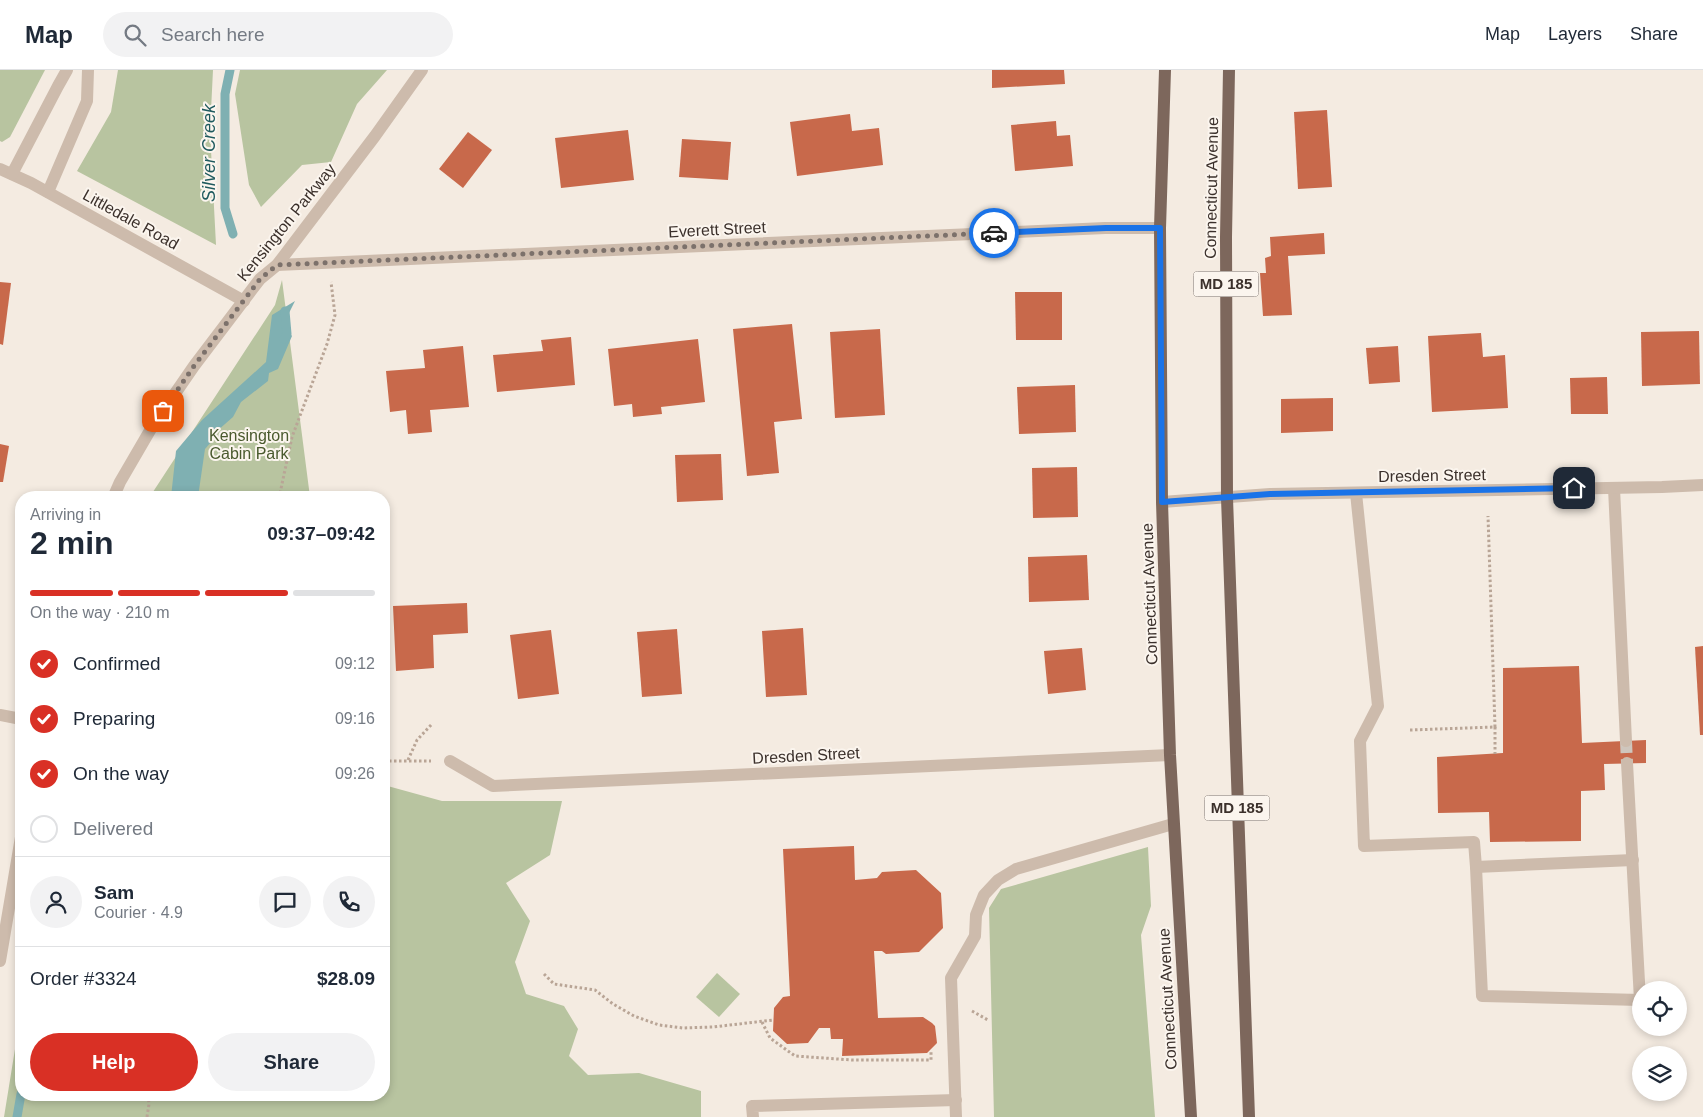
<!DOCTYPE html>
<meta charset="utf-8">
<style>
:root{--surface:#fff;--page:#f2f2f3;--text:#1f2937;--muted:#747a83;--line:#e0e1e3;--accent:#d93025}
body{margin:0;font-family:Arial,sans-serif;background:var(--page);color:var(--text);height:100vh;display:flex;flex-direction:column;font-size:19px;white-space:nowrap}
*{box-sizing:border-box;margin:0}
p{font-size:16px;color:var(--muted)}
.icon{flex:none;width:28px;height:28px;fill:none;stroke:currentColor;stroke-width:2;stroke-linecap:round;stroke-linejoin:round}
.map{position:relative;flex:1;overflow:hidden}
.panel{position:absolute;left:15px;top:421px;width:375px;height:610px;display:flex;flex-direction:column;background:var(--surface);border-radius:20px;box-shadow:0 2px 8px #0003}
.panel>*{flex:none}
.tools{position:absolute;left:1632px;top:911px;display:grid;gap:10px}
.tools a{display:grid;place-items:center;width:55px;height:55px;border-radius:50%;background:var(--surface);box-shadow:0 2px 8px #0003;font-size:25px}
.pin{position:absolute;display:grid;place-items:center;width:42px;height:42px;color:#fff;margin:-21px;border-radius:10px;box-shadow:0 2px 8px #0006}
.courier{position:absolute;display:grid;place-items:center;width:50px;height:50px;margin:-25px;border:4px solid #1a73e8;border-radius:50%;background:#fff;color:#222;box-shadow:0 1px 6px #0007}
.overview em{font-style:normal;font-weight:800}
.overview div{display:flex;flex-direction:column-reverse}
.overview{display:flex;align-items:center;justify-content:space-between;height:85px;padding:0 15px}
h1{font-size:32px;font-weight:800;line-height:38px}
.bar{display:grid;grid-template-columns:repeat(4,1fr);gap:8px 5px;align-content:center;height:60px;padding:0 15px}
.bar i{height:6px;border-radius:4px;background:var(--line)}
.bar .current{background:var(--accent)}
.bar p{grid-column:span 4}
.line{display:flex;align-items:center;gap:12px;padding:0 15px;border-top:1px solid var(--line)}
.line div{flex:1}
.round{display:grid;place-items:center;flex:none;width:52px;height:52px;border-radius:26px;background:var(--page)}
ol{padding:0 15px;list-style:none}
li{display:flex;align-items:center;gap:15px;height:55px}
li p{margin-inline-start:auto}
li .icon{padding:5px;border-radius:50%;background:var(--accent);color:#fff;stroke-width:4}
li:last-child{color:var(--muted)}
li i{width:28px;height:28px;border:2px solid var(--line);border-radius:50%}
.primary-button{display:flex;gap:10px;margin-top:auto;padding:10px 15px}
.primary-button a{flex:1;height:58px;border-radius:30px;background:var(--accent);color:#fff;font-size:20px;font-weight:800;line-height:58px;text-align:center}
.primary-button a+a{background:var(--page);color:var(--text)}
header{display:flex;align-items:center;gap:30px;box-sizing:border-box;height:70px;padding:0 25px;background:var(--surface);border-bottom:1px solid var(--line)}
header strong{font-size:24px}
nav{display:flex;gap:28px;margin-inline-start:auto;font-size:18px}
.search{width:350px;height:45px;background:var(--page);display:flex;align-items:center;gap:12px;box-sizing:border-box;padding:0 18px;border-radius:28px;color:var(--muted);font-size:19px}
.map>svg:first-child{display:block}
</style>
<header>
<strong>Map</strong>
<div class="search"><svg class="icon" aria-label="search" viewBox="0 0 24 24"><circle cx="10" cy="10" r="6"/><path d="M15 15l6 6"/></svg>Search here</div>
<nav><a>Map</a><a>Layers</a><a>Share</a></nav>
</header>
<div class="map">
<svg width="1703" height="1047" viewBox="0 0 1703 1047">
<rect width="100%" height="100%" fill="#f4ebe1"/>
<!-- green -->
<g fill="#b8c4a0">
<path d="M0,0H45L10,67L2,72L0,71Z"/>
<path d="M118,0H213L210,61L216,175L77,101L111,42Z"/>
<path d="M240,0H387L357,34L331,92L302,95L261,137L249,115L235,24Z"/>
<path d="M282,210L310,427L149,428L275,235Z"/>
<path d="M384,715L442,731H562L550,785L506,813L530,851L515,892L526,924L564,936L578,959L569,986L588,1005L639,1003L701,1021V1047H4L21,942V1025H384Z"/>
<path d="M1148,777L1151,836L1141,865L1155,1047H994L989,838L1001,819Z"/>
<path d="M717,903L740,924L719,947L696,927Z"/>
</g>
<!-- water -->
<path fill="#7fb0b2" d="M295,231L283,255L292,266L278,299L269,303L268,311L241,332L233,347L217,361L212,371L205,379L198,427H171L176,381L202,350L266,292L272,245Z"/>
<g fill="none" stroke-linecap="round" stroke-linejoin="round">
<!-- stream -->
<g stroke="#7fb0b2" stroke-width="9">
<path d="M230,0L225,24V138L233,164"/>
<path d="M284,269L287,264L285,241"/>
<path d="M17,1047L21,1024"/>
</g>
</g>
<!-- building -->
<g fill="#c8694b">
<path d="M992,0H1064L1065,14L992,18Z"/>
<path d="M1327,40L1332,117L1298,119L1294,42Z"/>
<path d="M850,44L852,61L879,58L883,95L797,106L790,52Z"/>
<path d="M1056,51L1057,66L1070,65L1073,96L1015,101L1011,55Z"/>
<path d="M628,60L634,110L561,118L555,68Z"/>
<path d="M468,62L492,80L463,118L439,99Z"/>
<path d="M682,69L731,72L728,110L679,107Z"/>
<path d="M1324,163L1325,184L1288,186L1292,245L1263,246L1260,203H1266L1265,188L1271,186L1270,167Z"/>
<path d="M0,212L11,213L3,275L0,274Z"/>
<path d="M1015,222H1062V270H1016Z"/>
<path d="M792,254L802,349L774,352L779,403L747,406L733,259Z"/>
<path d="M880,259L885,345L835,348L830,262Z"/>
<path d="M1699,261L1700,314L1642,316L1641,262Z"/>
<path d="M1481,263L1483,287L1505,285L1508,338L1432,342L1428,266Z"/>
<path d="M571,267L575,315L497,322L493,285L543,281L541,270Z"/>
<path d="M698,269L705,332L661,337L662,344L633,347L632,334L614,336L608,279Z"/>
<path d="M463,276L469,337L430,340L432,362L408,364L406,340L390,342L386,301L425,298L423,280Z"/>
<path d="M1398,276L1400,312L1369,314L1366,278Z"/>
<path d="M1607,307L1608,344H1571L1570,308Z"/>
<path d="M1075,315L1076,362L1019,364L1017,317Z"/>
<path d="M1333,328V361L1281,363V329Z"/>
<path d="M0,374L9,376L3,412H0Z"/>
<path d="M721,384L723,430L677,432L675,385Z"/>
<path d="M1077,397L1078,447L1033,448L1032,398Z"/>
<path d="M1087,485L1089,530L1029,532L1028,487Z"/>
<path d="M467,533L468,563L433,565L434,598L396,601L393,536Z"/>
<path d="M803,558L807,625L766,627L762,561Z"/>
<path d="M677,559L682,624L642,627L637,562Z"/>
<path d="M551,560L559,624L518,629L510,565Z"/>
<path d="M1703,576V665H1700L1695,577Z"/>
<path d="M1082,578L1086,620L1048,624L1044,581Z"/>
<path d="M1579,596L1582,673L1646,670V693L1604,694L1605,720L1581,721V771L1490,772L1489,742L1438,743L1437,687L1503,683V598Z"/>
<path d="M854,776L855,810L877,808L882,802L916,800L941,823L943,858L919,882L886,884L882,881H874L878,948L923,947L932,953L935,956L937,973L927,983L842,986L843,969H831L830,958H819L808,973L787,974L773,961L774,938L783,927L790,926L783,779Z"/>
</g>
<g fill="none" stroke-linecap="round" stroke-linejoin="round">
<!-- minor-tunnel -->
<path stroke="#cfc6bd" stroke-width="12" stroke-dasharray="12 6" stroke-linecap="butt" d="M1626,671L1627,693"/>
<!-- path -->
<g stroke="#b9a596" stroke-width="3" stroke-dasharray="2.5 2.5" stroke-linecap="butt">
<path d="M279,428L292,367L327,274L335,245L331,212"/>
<path d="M1495,657V684"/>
<path d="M1410,660L1495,657L1488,446"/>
<path d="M408,690L417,670L432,654"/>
<path d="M384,691H431"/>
<path d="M544,904L554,914L595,920L613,934L634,946L659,955L683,958L713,957L773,950"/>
<path d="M972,941L988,950"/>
<path d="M762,952L770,968L795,986L852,990H931V981"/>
<path d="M235,1025H236"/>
<path d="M351,1025H352"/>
<path d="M147,1047L149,1034L148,1025"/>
</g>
<!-- minor -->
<g stroke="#cdbbac" stroke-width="12">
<path d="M0,99L31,113L244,231"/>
<path d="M12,104L58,16L67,0"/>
<path d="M48,122L87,31L88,0"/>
<path d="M277,195L1105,158H1160"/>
<path d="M1614,418L1626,671"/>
<path d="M1356,423L1378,636L1360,671L1364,776L1474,772L1476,797L1482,926L1640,930L1627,693"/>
<path d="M113,428L120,412L152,357L194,296L260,209L277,195L375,66L422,0"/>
<path d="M1162,432L1270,424L1662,417L1703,415"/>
<path d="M0,645L21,649"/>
<path d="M450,691L493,716L1170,685"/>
<path d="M1476,797L1633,790"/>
<path d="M0,891L21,767"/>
<path d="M753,1047L752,1036L956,1030"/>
<path d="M956,1047L951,908L975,866L976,845L984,825L998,810L1016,799L1173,754"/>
</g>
<!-- major -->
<g stroke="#7d675c" stroke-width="12">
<path d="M1165,0L1160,158L1162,432L1170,685L1191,1047"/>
<path d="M1229,0L1226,167L1227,428L1249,1047"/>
</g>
</g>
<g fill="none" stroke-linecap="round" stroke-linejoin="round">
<!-- done -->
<path stroke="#7c716b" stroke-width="5" stroke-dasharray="0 9" d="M163,341L194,296L260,209L277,195L994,163"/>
<!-- route -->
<path stroke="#1a73e8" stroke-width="6" d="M994,163L1106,158H1160L1162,432L1270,424L1574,418"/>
</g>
<g text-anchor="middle" stroke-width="4" stroke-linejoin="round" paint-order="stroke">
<!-- shield labels -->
<g fill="#fbf5ee" stroke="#756b66" stroke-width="1">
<rect x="1193.5" y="201.5" width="65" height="25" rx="4"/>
<rect x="1204.5" y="725.5" width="65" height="25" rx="4"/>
</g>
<g font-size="15" font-weight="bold" fill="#3b302b">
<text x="1226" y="219">MD 185</text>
<text x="1237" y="743">MD 185</text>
</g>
<!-- street labels -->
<g font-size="16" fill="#3b302b" stroke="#fbf5ee">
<text transform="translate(1211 118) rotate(-89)" y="6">Connecticut Avenue</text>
<text transform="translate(131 149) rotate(29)" y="6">Littledale Road</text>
<text transform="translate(286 152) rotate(-51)" y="6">Kensington Parkway</text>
<text transform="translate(717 159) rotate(-3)" y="6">Everett Street</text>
<text transform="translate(1432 405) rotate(-1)" y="6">Dresden Street</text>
<text transform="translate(1149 524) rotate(-92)" y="6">Connecticut Avenue</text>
<text transform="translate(806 685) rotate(-3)" y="6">Dresden Street</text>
<text transform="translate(1167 929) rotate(-93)" y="6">Connecticut Avenue</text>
</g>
<!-- park labels -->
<g font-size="16" fill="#4a5a2e" stroke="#fbf5ee">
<text x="249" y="371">Kensington<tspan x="249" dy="18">Cabin Park</tspan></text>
</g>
<!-- water labels -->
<g font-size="18" font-style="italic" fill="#1f5a5e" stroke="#fbf5ee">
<text transform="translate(209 83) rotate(-90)" y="6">Silver Creek</text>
</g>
</g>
</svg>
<div class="tools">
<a><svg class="icon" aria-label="locate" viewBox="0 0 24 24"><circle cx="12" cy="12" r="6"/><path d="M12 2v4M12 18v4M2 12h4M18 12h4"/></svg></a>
<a><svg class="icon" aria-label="layers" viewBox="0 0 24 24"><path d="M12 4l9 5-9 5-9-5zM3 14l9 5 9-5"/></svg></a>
</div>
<div class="pin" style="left:163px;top:341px;background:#ea580c"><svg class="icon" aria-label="bag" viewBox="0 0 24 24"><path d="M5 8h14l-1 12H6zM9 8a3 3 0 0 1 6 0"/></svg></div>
<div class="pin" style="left:1574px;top:418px;background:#1f2937"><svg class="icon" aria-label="home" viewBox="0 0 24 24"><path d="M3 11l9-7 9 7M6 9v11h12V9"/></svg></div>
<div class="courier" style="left:994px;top:163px"><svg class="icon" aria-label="car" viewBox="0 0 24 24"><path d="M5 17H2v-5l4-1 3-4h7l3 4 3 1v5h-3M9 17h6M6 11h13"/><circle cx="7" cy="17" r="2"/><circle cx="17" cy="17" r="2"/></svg></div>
<section class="panel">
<div class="overview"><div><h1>2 min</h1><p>Arriving in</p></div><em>09:37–09:42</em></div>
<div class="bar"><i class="current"></i><i class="current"></i><i class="current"></i><i></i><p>On the way · 210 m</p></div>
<ol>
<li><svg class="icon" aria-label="check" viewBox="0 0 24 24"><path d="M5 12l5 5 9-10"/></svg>Confirmed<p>09:12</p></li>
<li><svg class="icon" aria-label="check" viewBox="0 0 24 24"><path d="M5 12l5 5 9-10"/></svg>Preparing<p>09:16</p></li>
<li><svg class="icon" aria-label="check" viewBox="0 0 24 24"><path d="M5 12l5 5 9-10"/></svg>On the way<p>09:26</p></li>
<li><i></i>Delivered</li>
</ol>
<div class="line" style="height:90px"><a class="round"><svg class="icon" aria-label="person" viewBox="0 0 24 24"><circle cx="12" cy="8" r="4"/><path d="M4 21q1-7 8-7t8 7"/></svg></a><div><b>Sam</b><p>Courier · 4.9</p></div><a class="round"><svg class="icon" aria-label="chat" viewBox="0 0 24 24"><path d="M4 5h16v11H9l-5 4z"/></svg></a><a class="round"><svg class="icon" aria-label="phone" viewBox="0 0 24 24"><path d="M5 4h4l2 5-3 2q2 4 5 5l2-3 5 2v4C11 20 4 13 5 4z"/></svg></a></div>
<div class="line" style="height:65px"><div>Order #3324</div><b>$28.09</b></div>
<div class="primary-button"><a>Help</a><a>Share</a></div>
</section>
</div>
